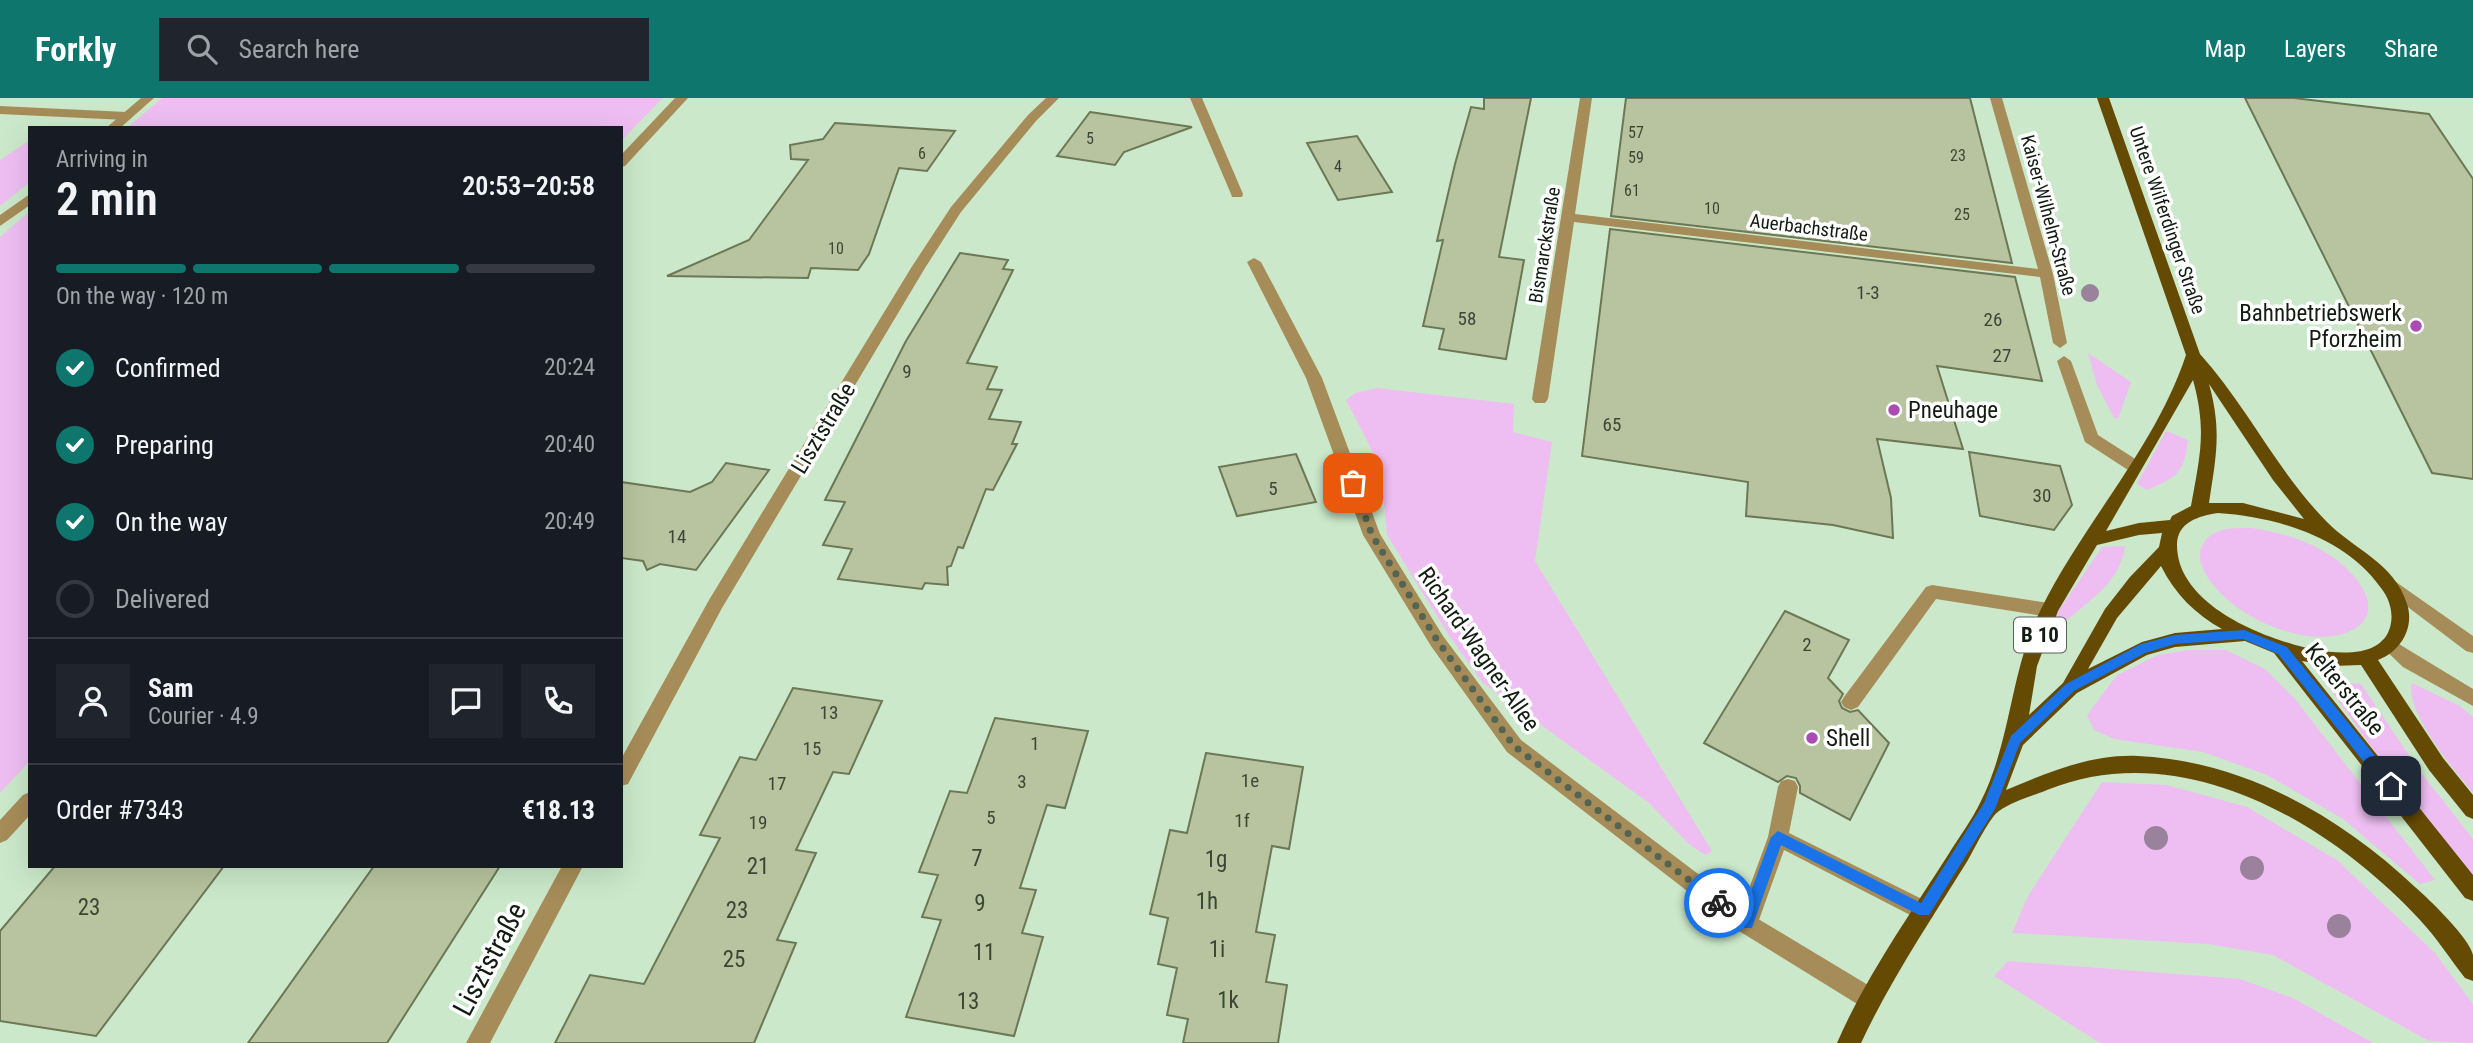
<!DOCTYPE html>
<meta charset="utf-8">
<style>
:root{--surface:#171b24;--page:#20242c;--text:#f1f3f6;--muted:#9ea1a6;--line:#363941;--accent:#0f766e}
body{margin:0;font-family:"Roboto Condensed",sans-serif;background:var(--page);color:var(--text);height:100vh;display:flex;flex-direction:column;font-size:26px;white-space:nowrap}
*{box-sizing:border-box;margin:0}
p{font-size:23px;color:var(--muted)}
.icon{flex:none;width:38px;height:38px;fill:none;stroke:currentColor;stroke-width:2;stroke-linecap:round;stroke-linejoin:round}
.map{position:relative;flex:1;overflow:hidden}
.panel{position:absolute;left:28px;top:28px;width:595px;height:742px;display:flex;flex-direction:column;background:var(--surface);border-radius:0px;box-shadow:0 7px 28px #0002}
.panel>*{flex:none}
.pin{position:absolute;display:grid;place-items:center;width:60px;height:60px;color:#fff;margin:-30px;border-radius:14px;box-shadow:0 4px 10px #0006}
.courier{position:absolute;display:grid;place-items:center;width:70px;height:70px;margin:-35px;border:5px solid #1a73e8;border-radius:50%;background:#fff;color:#222;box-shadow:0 2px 9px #0007}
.head em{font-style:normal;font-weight:600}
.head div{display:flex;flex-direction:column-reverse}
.head{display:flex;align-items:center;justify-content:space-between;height:119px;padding:0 28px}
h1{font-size:46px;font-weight:600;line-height:52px}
.bar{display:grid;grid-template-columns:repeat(4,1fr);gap:10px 7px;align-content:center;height:84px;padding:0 28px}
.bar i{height:9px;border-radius:5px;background:var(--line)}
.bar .on{background:var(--accent)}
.bar p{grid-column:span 4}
.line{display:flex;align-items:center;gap:18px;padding:0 28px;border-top:2px solid var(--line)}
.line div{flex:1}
.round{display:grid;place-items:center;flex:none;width:74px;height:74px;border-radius:0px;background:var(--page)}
ol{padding:0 28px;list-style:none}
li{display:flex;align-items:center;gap:21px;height:77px}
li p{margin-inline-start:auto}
li .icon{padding:7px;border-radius:50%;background:var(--accent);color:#fff;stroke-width:4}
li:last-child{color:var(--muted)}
li i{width:38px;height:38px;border:4px solid var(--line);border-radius:50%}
header{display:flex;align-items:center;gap:42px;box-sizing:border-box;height:98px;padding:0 35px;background:var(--accent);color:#fff}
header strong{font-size:33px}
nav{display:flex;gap:38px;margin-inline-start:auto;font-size:24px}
.search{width:490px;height:63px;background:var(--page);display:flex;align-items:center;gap:18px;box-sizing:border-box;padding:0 24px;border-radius:0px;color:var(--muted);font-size:26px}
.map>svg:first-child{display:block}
</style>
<header>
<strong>Forkly</strong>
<div class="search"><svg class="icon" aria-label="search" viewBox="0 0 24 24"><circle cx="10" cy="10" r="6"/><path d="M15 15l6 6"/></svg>Search here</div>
<nav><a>Map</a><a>Layers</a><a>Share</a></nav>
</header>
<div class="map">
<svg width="2473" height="945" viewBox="0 0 2473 945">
<rect width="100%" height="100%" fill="#cbe9ca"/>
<!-- green -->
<g fill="#eebef2">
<path d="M162,0H663L621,43V30H127Z"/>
<path d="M30,42V84L0,108V62Z"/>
<path d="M30,113V663L0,695V139Z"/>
<path d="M2088,255L2131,284L2118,321L2114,320L2097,287Z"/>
<path d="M1377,290L1514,306L1513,334L1552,344L1535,463L1712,753L1705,757L1689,746L1649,705L1483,585L1448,536L1387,437L1381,370L1346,302L1355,295Z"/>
<path d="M2166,333L2188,342C2184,376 2177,379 2147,392L2137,386Z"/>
<path d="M2252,430C2288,436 2326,447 2352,476C2394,523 2347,546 2301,537C2282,533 2263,526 2247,516C2225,503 2179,462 2211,437C2222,429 2239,430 2252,430Z"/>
<path d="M2125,448C2121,483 2091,501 2066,523L2055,518L2102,449Z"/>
<path d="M2188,552H2226L2265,571L2295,601L2435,782L2420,786L2343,721L2267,677L2203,654L2114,641L2094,632L2087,617L2117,577L2158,557Z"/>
<path d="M2324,583L2361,586L2419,672L2473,741V778L2385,668Z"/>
<path d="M2412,585L2460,608L2473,619V695C2455,673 2404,613 2412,585Z"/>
<path d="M2102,684L2167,687L2247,709L2337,762L2435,855L2473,906V945L2429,943L2273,857L2208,846L2012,835L2028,798Z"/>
<path d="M2008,863L2240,881L2293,900L2373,945H2100L1994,878Z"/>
</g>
<!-- building -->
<g fill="#b7c49f" stroke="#6c7855" stroke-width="2">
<path d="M1484,0H1531L1499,159L1524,162L1506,261L1439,251L1444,231L1423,228L1443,142L1437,143L1455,66L1471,9L1484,11Z"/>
<path d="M1626,0H1970L2012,165L1611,118Z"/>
<path d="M2245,0H2294L2429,16L2473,81V381L2432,375Z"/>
<path d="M1090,14L1192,29L1124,54L1115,67L1057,58Z"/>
<path d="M835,25L955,33L927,73L899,70L869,156L858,172L811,170L808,180L667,178L749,142L808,62L791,61L790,47L823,41Z"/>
<path d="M1357,38L1392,94L1338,102L1307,45Z"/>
<path d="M1610,131L2015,179L2042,283L1937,268L1963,351L1877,341L1891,400L1893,440L1833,427L1746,418L1748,384L1582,358Z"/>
<path d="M960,155L1008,162L1003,171L1013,172L967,265L997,269L987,291L1002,292L989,321L1021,324L1012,346H1017L993,392L986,391L963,450L958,449L951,468L947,469L948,487L925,485L922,491L838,481L852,451L823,447L845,404L825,402L906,243Z"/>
<path d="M1969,354L2060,368L2072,407L2054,432L1980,418Z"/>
<path d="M1296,356L1316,404L1237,418L1219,369Z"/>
<path d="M726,365L769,372L696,472L660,466L647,472L643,463L621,460V384L690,394L712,384Z"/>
<path d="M1785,513L1849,542L1828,580L1843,596L1839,603L1842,610L1850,614L1858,612L1889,645L1850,722L1800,695V688L1796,680L1787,678L1778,684L1704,645Z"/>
<path d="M793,590L882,603L849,676L833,674L796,752L816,755L777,842L796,845L754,945H555L590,877L644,886L720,740L700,737L740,659L756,662Z"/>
<path d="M995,620L1088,633L1065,710L1047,707L1020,790L1036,792L1022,835L1043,839L1014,938L906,919L941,822L922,819L938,777L919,774L950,693L967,695Z"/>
<path d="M1206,655L1303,669L1289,751L1272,748L1256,834L1275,837L1266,884L1287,887L1278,945H1183L1188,921L1167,917L1177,870L1158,866L1168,820L1150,816L1170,732L1187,735Z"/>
<path d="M55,768H224L96,938L0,923V833Z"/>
<path d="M374,768H500L387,945H248Z"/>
</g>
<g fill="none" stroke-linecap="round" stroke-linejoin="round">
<!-- service -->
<g fill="#a68c58" fill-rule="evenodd">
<path d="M0,8L126,14L132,18L126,22L0,16Z"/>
<path d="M1254,160L1261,164L1322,280L1319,283H1309L1306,280L1247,164Z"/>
<path d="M2064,258L2071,263L2098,337L2140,364L2142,368L2140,372H2128L2085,344L2057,263Z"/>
<path d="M1932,487L2049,505L2055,507L2058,512L2055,517L2049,519L1936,501L1858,609L1851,612L1844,609L1841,604L1844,599L1926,489Z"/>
<path d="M1788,681L1795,683L1798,689L1789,735L1932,806L1935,813L1932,820L1924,823L1916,820L1784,752L1755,833L1747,836L1739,833L1736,826L1768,739L1778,689L1781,683Z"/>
</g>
<!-- minor -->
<g fill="#a68c58" fill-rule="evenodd">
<path d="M675,0H688L625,68L621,69V57Z"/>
<path d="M1046,0H1059L1036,23L961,114L925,170L722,510L628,686L621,688V661L709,502L911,170L951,109L1028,17Z"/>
<path d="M1190,0H1202L1243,96L1242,99H1232L1231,96Z"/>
<path d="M1580,0H1592L1575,116L2038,171L1990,0H2002L2053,176L2067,245L2060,250L2053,245L2040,179L1574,124L1548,301L1545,305H1535L1532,301Z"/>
<path d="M1314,275L1322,280L1380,436L1443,538L1521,642L1755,819L1878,893L1881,901L1878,909L1870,912L1862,909L1739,833L1507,654L1431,548L1363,437L1306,280Z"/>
<path d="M2386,477L2473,538V555L2466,553L2380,488L2377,483L2380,478Z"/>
<path d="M2389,540L2473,591V608L2403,569L2380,547L2382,542Z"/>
<path d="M30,694V717L7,742L0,745V722L23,697Z"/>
<path d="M562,768H583L490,945H466Z"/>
</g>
<!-- tertiary -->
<g fill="#a68c58" fill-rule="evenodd">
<path d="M141,0H154L120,30H106Z"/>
<path d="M30,96V107L0,128V117Z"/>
</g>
<!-- primary -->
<path fill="#654a04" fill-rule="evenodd" d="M2097,0H2109L2200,256C2247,308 2277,373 2326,423C2354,452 2394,464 2407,506C2415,530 2400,554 2378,562L2443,660L2473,697V721L2466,718L2429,672L2361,567L2332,568L2302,563L2473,777V803L2465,800L2274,555L2245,543L2175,549L2147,557L2077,595L2023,647L2006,692C2049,674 2091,656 2138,658C2244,663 2340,718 2415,789C2429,801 2470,841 2473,857C2473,865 2473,875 2473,883L2465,880C2450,861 2437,840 2420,822C2329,724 2182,637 2047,692C2033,698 2012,703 1999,713C1989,720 1975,750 1968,762C1931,822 1891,881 1861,945H1837C1866,878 1909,818 1948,757C1959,739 1972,722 1981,703C2012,641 2010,572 2041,511C2084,424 2155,350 2186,257ZM2193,282C2207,333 2200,357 2191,408L2172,418L2170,422L2139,425L2106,433ZM2209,286L2273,382L2304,421L2243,405H2209C2216,359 2222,332 2209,286ZM2218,415C2277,419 2345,439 2381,490C2389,500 2393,513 2391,525C2384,568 2317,554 2289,545C2245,532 2177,500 2177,447C2177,424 2199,418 2218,415ZM2162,435L2159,449L2130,479L2105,511L2063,585L2029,617L2037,568L2058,513L2097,447L2139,437ZM2161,468C2175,496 2195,516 2222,531L2175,535L2142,544L2088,571L2117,520Z"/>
</g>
<!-- trees -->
<g fill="#9a829d">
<circle cx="2090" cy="195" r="9"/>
<circle cx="2156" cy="740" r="12"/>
<circle cx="2252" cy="770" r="12"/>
<circle cx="2339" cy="828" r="12"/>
</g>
<!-- route -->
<path fill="#1a73e8" d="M2244,532L2287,549L2396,684V692H2386L2278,556L2243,541L2175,546L2145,555L2074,593L2020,645L1995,711L1929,817H1919L1781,747L1752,830H1742L1714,809V800L1719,798L1743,815L1771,739L1778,733L1921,805L1984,705L2011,638L2066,586L2141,546L2175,537Z"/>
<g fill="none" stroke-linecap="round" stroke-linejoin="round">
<!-- done -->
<path stroke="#536452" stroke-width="7" stroke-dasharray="0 12.6" d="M1353,385L1372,437L1437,542L1514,648L1719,805"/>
</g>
<!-- markers -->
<g fill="#ab4cb5" stroke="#fff" stroke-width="2.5">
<circle cx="2416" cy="228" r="7"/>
<circle cx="1894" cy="312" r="7"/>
<circle cx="1812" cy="640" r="7"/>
</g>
<g text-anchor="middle" stroke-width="7" stroke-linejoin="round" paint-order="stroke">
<!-- far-number labels -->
<g font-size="16" fill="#3b4735">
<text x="1636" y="40">57</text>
<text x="1090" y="46">5</text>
<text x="922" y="61">6</text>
<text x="1958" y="63">23</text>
<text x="1636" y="65">59</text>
<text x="1338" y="74">4</text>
<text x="1632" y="98">61</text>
<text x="1712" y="116">10</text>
<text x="1962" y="122">25</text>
<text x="836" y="156">10</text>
</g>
<!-- far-street labels -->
<g font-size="19" fill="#121d12" stroke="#fff">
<text transform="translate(2049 117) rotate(75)" y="7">Kaiser-Wilhelm-Straße</text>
<text transform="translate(2168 122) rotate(71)" y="7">Untere Wilferdinger Straße</text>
<text transform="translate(1809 129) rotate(7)" y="7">Auerbachstraße</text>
<text transform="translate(1544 147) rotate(-81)" y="7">Bismarckstraße</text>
</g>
<!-- number labels -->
<g font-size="19" fill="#3b4735">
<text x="1868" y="201">1-3</text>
<text x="1467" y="227">58</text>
<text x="1993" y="228">26</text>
<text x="2002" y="264">27</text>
<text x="907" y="280">9</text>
<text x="1612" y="333">65</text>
<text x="1273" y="397">5</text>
<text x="2042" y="404">30</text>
<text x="677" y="445">14</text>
<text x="1807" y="553">2</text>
<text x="829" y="621">13</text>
<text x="1035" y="652">1</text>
<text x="812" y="657">15</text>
<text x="1250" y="689">1e</text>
<text x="1022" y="690">3</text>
<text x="777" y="692">17</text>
<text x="991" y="726">5</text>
<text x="1242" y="729">1f</text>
<text x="758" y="731">19</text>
</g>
<!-- shield labels -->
<rect fill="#fff" stroke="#596159" stroke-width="2" x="2014" y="519.5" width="52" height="35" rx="5"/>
<g font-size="21" font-weight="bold" fill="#121d12">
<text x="2040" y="544">B 10</text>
</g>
<!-- poi labels -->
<g font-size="23" fill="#121d12" stroke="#fff" text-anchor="start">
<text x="2402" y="223" text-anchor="end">Bahnbetriebswerk<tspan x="2402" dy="26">Pforzheim</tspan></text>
<text x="1908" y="320">Pneuhage</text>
<text x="1826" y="648">Shell</text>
</g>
<!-- street labels -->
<g font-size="23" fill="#121d12" stroke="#fff">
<text transform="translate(823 330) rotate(-59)" y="8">Lisztstraße</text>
<text transform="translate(1479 551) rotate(55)" y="8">Richard-Wagner-Allee</text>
<text transform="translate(2345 591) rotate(51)" y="8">Kelterstraße</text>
</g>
<!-- near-number labels -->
<g font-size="23" fill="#3b4735">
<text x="977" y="768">7</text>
<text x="1216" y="769">1g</text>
<text x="758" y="776">21</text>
<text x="1207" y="811">1h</text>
<text x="980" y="813">9</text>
<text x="89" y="817">23</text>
<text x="737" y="820">23</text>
<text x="1217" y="859">1i</text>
<text x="984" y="862">11</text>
<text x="734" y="869">25</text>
<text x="1228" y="910">1k</text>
<text x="968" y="911">13</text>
</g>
<!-- near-street labels -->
<g font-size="28" fill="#121d12" stroke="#fff">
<text transform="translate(489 861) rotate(-62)" y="10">Lisztstraße</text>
</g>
</g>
</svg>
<div class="pin" style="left:1353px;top:385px;background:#ea580c"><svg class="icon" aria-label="bag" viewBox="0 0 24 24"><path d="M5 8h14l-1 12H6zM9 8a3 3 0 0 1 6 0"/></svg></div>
<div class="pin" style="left:2391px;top:688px;background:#1f2937"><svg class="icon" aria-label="home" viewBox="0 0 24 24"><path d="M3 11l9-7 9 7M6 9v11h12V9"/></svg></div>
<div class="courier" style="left:1719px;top:805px"><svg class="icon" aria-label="bike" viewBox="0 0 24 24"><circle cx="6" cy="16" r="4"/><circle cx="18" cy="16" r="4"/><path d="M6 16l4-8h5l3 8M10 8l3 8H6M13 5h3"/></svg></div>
<section class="panel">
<div class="head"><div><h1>2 min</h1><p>Arriving in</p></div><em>20:53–20:58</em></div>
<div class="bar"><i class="on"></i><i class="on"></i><i class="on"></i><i></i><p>On the way · 120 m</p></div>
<ol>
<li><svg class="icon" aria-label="check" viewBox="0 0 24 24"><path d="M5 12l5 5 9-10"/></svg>Confirmed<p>20:24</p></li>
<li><svg class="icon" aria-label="check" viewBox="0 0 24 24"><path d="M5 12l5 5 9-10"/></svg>Preparing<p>20:40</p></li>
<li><svg class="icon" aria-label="check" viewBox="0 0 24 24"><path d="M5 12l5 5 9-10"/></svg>On the way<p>20:49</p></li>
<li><i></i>Delivered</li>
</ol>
<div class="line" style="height:126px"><a class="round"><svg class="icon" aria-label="person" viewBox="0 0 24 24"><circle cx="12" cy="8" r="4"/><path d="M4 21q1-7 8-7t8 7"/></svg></a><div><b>Sam</b><p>Courier · 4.9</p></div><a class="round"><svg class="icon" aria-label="chat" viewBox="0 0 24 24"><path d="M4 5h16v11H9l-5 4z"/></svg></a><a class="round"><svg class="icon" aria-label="phone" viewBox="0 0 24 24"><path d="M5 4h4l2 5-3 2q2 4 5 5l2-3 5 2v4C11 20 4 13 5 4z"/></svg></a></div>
<div class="line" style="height:91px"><div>Order #7343</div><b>€18.13</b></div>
</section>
</div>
